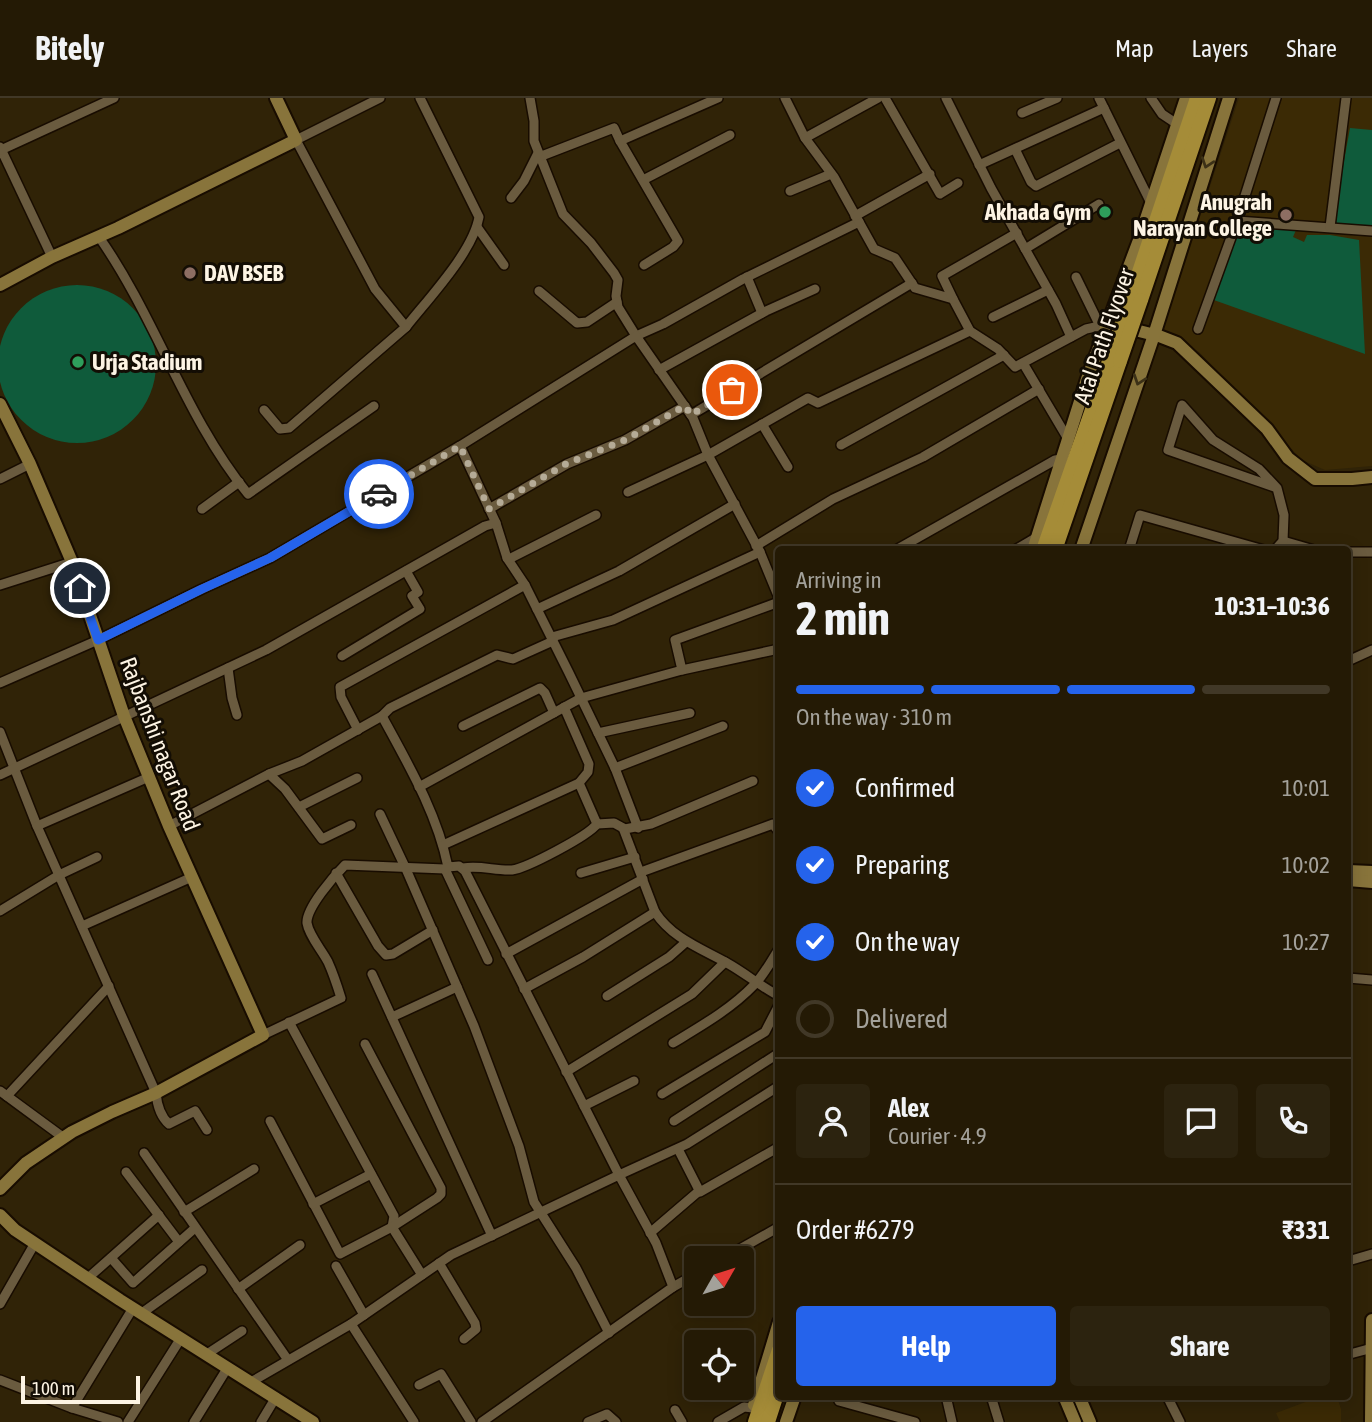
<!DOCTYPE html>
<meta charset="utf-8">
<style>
:root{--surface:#241a05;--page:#2c230f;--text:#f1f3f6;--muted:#a3a19a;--line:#413827;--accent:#2563eb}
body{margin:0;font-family:"Asap Condensed",sans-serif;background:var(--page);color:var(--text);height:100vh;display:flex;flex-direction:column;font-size:26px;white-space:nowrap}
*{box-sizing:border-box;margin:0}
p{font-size:23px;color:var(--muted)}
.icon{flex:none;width:38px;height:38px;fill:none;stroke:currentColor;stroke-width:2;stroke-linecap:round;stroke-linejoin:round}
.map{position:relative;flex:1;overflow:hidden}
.panel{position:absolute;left:775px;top:448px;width:576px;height:854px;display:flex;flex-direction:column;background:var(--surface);border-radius:7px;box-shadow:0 4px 18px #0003,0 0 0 2px var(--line)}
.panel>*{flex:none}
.needle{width:46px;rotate:51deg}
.tools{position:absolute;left:684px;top:1148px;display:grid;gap:14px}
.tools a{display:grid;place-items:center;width:70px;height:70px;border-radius:7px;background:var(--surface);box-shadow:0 4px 18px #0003,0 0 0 2px var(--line);font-size:35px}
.scale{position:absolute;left:21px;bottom:18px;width:119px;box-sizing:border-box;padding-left:7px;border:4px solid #fdf4e4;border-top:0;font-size:19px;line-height:24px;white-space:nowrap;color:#fdf4e4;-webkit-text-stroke:5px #130d04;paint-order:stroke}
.pin{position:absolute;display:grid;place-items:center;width:60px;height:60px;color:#fff;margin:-30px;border:4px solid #fff;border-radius:50%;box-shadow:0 2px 7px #0007}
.courier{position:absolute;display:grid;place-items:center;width:70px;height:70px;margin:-35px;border:5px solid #2563eb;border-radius:50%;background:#fff;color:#222;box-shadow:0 2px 9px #0007}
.overview em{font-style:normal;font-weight:700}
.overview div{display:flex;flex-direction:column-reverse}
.overview{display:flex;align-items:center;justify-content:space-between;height:119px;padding:0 21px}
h1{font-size:46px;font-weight:700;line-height:52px}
.bar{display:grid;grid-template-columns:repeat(4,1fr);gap:10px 7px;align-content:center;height:84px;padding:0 21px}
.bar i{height:9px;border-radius:5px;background:var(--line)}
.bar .active{background:var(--accent)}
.bar p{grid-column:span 4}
.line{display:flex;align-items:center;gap:18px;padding:0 21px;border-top:2px solid var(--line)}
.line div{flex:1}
.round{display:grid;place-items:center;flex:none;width:74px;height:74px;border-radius:7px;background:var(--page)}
ol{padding:0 21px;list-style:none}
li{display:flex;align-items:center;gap:21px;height:77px}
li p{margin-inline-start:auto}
li .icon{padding:7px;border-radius:50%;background:var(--accent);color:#fff;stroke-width:4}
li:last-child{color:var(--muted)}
li i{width:38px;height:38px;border:4px solid var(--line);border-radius:50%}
.action{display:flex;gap:14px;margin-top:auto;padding:14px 21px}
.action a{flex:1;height:80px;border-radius:7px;background:var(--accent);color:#fff;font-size:28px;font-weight:700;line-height:80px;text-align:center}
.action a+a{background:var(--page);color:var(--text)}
header{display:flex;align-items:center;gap:42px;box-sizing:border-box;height:98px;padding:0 35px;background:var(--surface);border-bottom:2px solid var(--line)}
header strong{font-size:33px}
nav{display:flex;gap:38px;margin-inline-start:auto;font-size:24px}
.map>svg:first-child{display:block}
</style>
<header>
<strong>Bitely</strong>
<nav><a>Map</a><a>Layers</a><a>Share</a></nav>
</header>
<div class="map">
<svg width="1372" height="1324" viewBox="0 0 1372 1324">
<rect width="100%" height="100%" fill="#302307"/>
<!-- built -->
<g fill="#3b2a05">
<path d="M1239,0H1372V368L1325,372L1302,362L1199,254L1162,235Z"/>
<path d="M1319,1299H1337L1341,1311V1324H1280L1276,1315Z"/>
</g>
<!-- green -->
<g fill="#0f5b3b">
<path d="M1350,30L1372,32V131L1337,129L1333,123Z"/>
<path d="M1242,126L1296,132L1293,139L1304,144L1307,137H1330L1359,142L1365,256L1211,201L1235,134Z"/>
<circle cx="77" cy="266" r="79"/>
</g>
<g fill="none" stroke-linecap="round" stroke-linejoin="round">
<!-- street casing -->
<g stroke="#180c00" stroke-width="12">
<g id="street">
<path d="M530,0L534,23V43L563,116L591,145L614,175L618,182L616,198L618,209L636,238L663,226L743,181L859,124L874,151L895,160L915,190L953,201L970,233L998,251L1015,269L1086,231L1109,226"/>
<path d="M785,0L805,40L834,79L859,124"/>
<path d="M885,0L940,96L958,85"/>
<path d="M946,0L991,90L1056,206L1071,239"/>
<path d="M1099,0L1151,105"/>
<path d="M1151,0L1162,16L1177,26"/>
<path d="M1022,15L1057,0"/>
<path d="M805,40L878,0"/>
<path d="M0,49L52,159"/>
<path d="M1015,51L1031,84L1036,88L1120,45"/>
<path d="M1,52L114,0"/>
<path d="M539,59L614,30L620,43"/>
<path d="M979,67L1104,10"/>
<path d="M643,82L730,37"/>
<path d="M790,93L831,76"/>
<path d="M511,100L524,83L538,55"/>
<path d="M855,118L930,76"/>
<path d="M1237,123L1372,133"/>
<path d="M477,129L504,167"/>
<path d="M1330,129L1346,0"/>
<path d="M99,139C156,220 185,319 248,396L374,308"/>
<path d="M1025,151L1099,106"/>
<path d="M644,167L673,149L678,143L620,43L718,0"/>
<path d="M747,179L762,215"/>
<path d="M1076,179L1100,228"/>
<path d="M539,193L577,225L587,224L617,204"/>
<path d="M953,201L942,178L1017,135"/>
<path d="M993,219L1048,192"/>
<path d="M406,229C428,201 473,154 479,119L420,0"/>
<path d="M1198,231L1237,123L1276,0"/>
<path d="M1023,265L1068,341"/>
<path d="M659,272L766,213L815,191"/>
<path d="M264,312L280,331L289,330L406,229L375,191L296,42L380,0"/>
<path d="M691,317L912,185"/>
<path d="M762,326L788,369"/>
<path d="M841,347L1004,257"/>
<path d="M460,348L496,425L507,460L525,487L569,575L615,670L638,730"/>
<path d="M0,381L30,366"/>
<path d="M628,394L708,357L808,300L818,305L970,233"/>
<path d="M202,411L239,384"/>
<path d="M489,411L567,366L625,342L685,308"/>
<path d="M1283,443L1314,452"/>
<path d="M756,448L833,401L923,359L1039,291"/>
<path d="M896,452L1055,362L1062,361"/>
<path d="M1015,452L1037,439"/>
<path d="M1129,452L1140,417L1264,452"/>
<path d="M1275,452L1283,443L1284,417L1277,390L1259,371L1213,342L1182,307L1168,352L1277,390"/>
<path d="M1348,454H1372"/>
<path d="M507,460H511L596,417"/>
<path d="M0,487L72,464"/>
<path d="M537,511L619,473L735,406"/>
<path d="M552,539L613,522L760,454"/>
<path d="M342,558L420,511L412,498L418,494L406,473"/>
<path d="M1348,563L1372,552"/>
<path d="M228,570L232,600L237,617"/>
<path d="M682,572L779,551"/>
<path d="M0,585L98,542L202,491L270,460L460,348L636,238L693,320L708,357L760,454L779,500"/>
<path d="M382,618L390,610L497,557L513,561L553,543"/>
<path d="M463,628L540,590L545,595L554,615"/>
<path d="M358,632L341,599L340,589L525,487"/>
<path d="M0,634L37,728L156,995C157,1006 161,1019 169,1026L195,1013L207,1032"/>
<path d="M598,635L690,615"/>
<path d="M615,670L723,628"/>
<path d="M269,676L285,691L322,741L351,727"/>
<path d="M0,677L266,552L485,428L496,425"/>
<path d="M579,685L597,726L614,725L625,731L651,726L753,683"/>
<path d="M419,689L581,600L682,572L675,542L779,504"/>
<path d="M299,709L357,680"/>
<path d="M380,716L406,771L474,928L519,1048L534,1104L576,1170L609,1235"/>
<path d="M37,728L149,679"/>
<path d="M169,728L269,676L302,663L382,618C408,666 437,715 448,769L459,768L465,773L619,1077L687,1046L779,988"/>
<path d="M623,730L655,814C672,840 700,850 727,865C745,875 760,888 779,898"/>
<path d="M443,747L579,685L588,674L589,666L564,609"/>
<path d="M463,770C481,767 495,773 512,772C527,770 588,738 597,726"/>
<path d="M445,771L488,862"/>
<path d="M641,774L773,726L779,734"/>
<path d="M336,775L378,848L386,857L393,856L433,832"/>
<path d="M581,775L635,759"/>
<path d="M0,813L59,777L97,759"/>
<path d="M82,828L192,779"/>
<path d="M506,856L643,781"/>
<path d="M372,876L492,1138"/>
<path d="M1348,880L1372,882"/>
<path d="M524,891L583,859L655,814"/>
<path d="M607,898L669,859L686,844"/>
<path d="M392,919L457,889"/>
<path d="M289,924L394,1118L392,1129L422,1177"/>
<path d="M263,937L341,900C337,887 333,875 328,864C322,852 309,838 307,825C306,810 334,778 345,767L445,771L448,769"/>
<path d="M673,945C701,928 731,911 754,887C764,877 771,863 779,851"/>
<path d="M566,974L692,896L725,864"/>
<path d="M0,993L64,1040"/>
<path d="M662,996L765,934L779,907"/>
<path d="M7,998L109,888"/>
<path d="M584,1008L634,983"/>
<path d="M270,1023L340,1156L392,1129L437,1100L441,1096V1090L365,946"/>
<path d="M674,1023L779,955"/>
<path d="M678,1051L700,1094L779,1049"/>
<path d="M144,1055L288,1262"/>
<path d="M126,1074L179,1144"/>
<path d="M313,1106L371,1076"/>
<path d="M184,1114L254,1071"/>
<path d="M650,1135L699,1093"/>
<path d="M111,1160L133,1185L195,1130"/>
<path d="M724,1160L779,1129"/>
<path d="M1348,1163L1372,1156"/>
<path d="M439,1165L475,1225L476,1231L464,1241"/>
<path d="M336,1168L364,1217"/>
<path d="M88,1180L159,1117"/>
<path d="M673,1189L696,1176"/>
<path d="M238,1191L300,1147"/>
<path d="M0,1206L35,1145"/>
<path d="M142,1215L202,1172"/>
<path d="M351,1226L414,1324"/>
<path d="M1348,1255L1350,1256L1372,1250"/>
<path d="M207,1256L242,1233"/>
<path d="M0,1282L72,1310L118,1324"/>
<path d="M251,1284L351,1226L451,1157L619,1077L656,1145L673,1189L482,1324"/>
<path d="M419,1287L441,1276L471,1324"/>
<path d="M841,1298L839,1303L915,1324"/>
<path d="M946,1298L952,1324"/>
<path d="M991,1298L999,1324"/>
<path d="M1167,1298L1180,1324"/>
<path d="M72,1310L133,1210"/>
<path d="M675,1312L682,1324"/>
<path d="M128,1324L181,1240"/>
<path d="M194,1324L228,1269"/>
<path d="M261,1324L276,1299"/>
<path d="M588,1324L607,1316L616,1324"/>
<path d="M718,1324L744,1309L753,1310"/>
</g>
</g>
<!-- secondary casing -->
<g stroke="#180c00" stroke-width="16">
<g id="secondary">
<path d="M0,187L52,159L118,130L296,42L276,0"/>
<path d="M1123,229L1159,238L1177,245L1267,331L1288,360L1315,381H1352L1372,379"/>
<path d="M0,306L30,366L72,464L124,618L169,728L263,937L156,995L112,1014L72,1034L26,1065L0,1091"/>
<path d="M1033,452L1087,281L1139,142L1186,0"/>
<path d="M1081,452L1154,237L1229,0"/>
<path d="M1348,773L1372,774"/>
<path d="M1348,782L1372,784"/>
<path d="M0,1117L15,1132L120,1202L313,1324"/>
<path d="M1064,1298L1075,1324"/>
<path d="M1079,1298L1090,1324"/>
<path d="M754,1307L779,1224"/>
<path d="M786,1324L795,1298"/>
<path d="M1371,1324L1372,1222"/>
</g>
</g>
<!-- primary casing -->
<g stroke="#180c00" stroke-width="18">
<g id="primary">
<path d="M1131,198L1197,0"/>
<path d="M1141,202L1209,0"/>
<path d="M1043,452L1109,263"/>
<path d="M1055,452L1120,263"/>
<path d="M755,1324L779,1252"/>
<path d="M768,1324L779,1290"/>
</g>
</g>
<!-- street -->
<use href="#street" stroke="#6a5b3f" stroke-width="9"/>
<!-- secondary -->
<use href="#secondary" stroke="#88743b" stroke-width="12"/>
<!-- primary -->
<use href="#primary" stroke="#a58c38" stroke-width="14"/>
<!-- primary-bridge casing -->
<g stroke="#180c00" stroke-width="18" stroke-linecap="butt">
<g id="primary-bridge">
<path d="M1109,263L1131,198"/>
<path d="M1120,263L1141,202"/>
</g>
</g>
<!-- primary-bridge -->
<use href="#primary-bridge" stroke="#a58c38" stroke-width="14"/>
</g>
<!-- one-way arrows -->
<defs><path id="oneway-chevron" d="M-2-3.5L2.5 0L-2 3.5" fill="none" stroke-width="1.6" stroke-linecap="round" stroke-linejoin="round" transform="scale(1.75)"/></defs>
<g stroke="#3c3117">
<use href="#oneway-chevron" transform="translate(1207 65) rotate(109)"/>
<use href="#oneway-chevron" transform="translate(1139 282) rotate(109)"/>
</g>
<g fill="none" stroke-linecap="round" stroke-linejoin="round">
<!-- done -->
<path stroke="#b5ab97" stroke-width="7" stroke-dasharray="0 12.6" d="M379,396L460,348L489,411L566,366L625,342L685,308L691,317L732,292"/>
<!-- route -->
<path stroke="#2563eb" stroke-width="9" d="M80,490L98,542L202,491L270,460L379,396"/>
</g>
<!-- markers -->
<g fill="#2e9e5b" stroke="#130d04" stroke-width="2.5">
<circle cx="1105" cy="114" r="7"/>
<circle cx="78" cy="264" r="7"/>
</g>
<g fill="#8d6e63" stroke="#130d04" stroke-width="2.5">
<circle cx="1286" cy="117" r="7"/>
<circle cx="190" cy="175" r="7"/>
</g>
<g text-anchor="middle" stroke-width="6" stroke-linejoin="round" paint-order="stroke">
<!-- poi labels -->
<g font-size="23" font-weight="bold" fill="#fdf4e4" stroke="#130d04" text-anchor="end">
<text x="1272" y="112">Anugrah<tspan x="1272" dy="26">Narayan College</tspan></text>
<text x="1091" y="122">Akhada Gym</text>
<text x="204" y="183" text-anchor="start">DAV BSEB</text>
<text x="92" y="272" text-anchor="start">Urja Stadium</text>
</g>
<!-- street labels -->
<g font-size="23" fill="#fdf4e4" stroke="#130d04">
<text transform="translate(1104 238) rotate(-71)" y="8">Atal Path Flyover</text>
<text transform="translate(160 646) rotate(69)" y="8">Rajbanshi nagar Road</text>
</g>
</g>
</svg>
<div class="tools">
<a><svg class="needle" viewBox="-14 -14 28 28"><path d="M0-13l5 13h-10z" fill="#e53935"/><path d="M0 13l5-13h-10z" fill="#a3a19a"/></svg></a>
<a><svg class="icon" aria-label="locate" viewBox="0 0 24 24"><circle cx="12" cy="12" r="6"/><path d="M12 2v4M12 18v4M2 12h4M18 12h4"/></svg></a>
</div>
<div class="scale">100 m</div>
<div class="pin" style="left:732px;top:292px;background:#ea580c"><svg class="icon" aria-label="bag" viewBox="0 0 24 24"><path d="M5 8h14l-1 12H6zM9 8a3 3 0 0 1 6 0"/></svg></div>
<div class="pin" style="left:80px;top:490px;background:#1f2937"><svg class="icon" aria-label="home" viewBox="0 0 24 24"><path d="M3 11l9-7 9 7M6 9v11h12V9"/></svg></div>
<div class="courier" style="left:379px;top:396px"><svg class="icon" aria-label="car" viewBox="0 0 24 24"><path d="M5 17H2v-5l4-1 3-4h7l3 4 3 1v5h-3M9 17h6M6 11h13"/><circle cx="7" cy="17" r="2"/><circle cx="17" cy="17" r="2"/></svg></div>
<section class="panel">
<div class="overview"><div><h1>2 min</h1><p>Arriving in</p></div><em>10:31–10:36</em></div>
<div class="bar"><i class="active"></i><i class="active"></i><i class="active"></i><i></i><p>On the way · 310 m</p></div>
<ol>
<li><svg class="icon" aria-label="check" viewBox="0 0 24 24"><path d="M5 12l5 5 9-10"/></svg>Confirmed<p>10:01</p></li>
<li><svg class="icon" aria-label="check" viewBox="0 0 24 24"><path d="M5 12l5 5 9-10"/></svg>Preparing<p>10:02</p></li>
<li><svg class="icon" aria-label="check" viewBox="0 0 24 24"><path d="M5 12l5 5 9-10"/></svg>On the way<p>10:27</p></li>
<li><i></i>Delivered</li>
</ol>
<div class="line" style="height:126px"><a class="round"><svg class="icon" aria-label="person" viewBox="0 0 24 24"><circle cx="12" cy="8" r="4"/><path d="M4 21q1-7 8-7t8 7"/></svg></a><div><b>Alex</b><p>Courier · 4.9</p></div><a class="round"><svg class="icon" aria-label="chat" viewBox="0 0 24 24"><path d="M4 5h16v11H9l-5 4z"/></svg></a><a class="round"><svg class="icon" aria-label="phone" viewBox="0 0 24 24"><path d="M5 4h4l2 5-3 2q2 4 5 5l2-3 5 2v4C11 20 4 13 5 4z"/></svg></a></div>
<div class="line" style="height:91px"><div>Order #6279</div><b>₹331</b></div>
<div class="action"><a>Help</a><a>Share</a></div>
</section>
</div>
